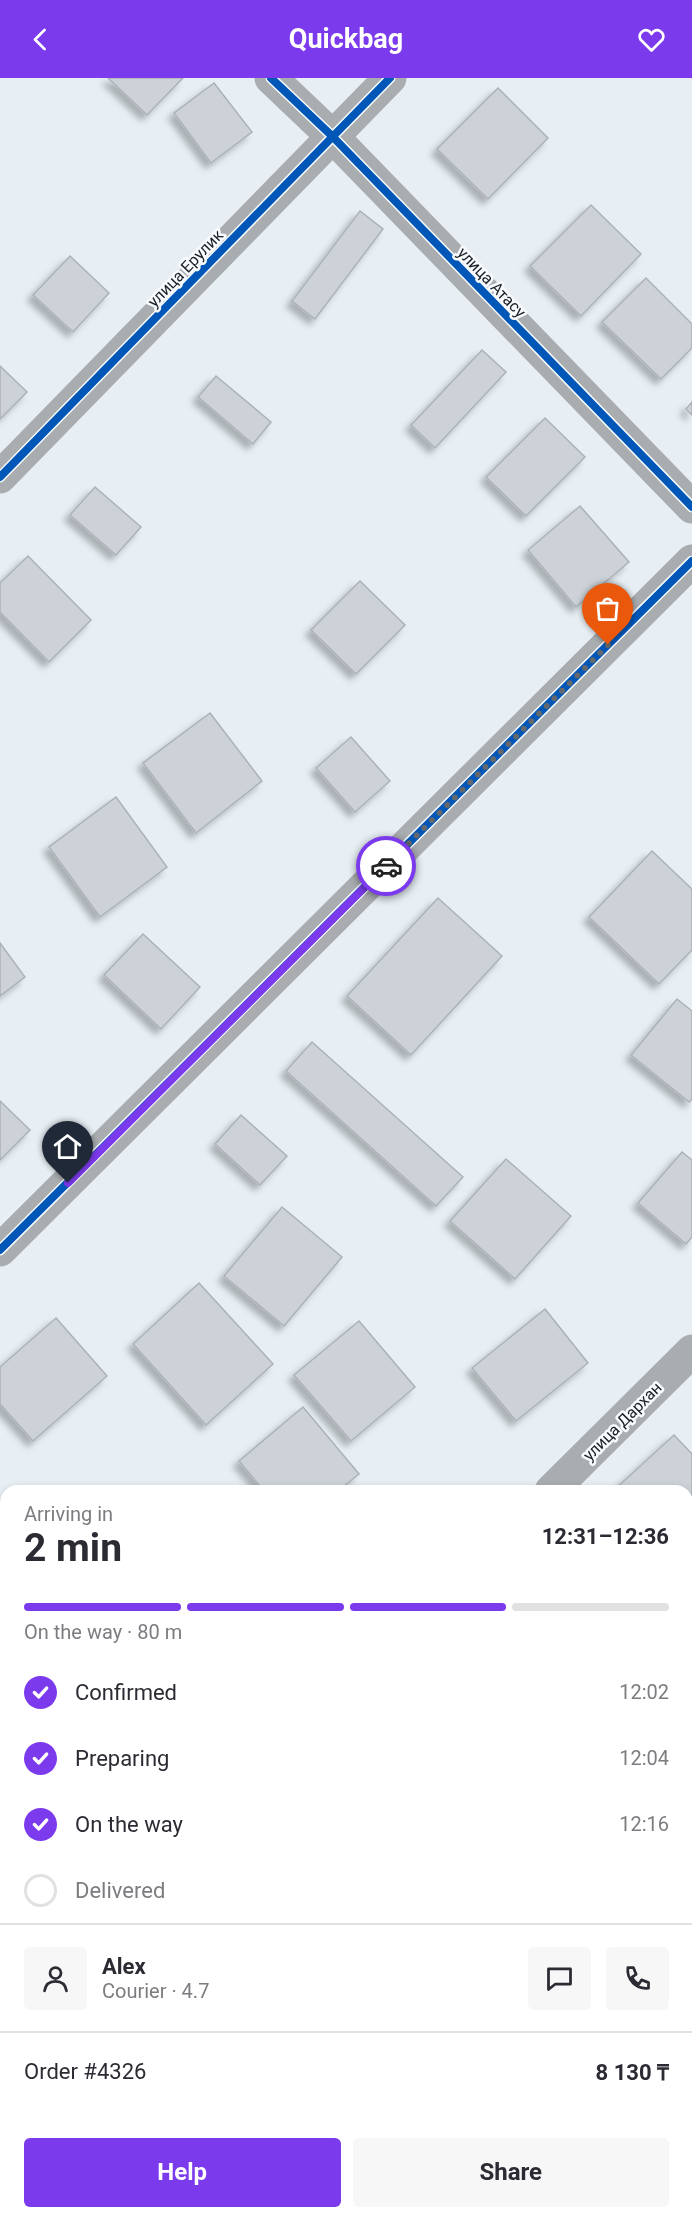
<!DOCTYPE html>
<meta charset="utf-8">
<style>
:root{--surface:#fff;--page:#f7f7f7;--text:#2b2b33;--muted:#7c7c81;--line:#e1e1e2;--accent:#7c3aed}
body{margin:0;font-family:Roboto,sans-serif;background:var(--page);color:var(--text);height:100vh;display:flex;flex-direction:column;font-size:22px;white-space:nowrap}
*{box-sizing:border-box;margin:0}
p{font-size:20px;color:var(--muted)}
.icon{flex:none;width:33px;height:33px;fill:none;stroke:currentColor;stroke-width:2;stroke-linecap:round;stroke-linejoin:round}
.map{position:relative;flex:1;overflow:hidden}
.details{position:absolute;left:0px;top:1407px;width:693px;height:734px;display:flex;flex-direction:column;background:var(--surface);border-radius:18px 18px 0 0;box-shadow:0 3px 9px #0003}
.details>*{flex:none}
.pin{position:absolute;display:grid;place-items:center;width:51px;height:51px;color:#fff;margin:-62px -26px;border-radius:50% 50% 50% 0;rotate:-45deg;box-shadow:0 0 6px #0007}
.pin .icon{rotate:45deg}
.courier{position:absolute;display:grid;place-items:center;width:60px;height:60px;margin:-30px;border:4px solid #7c3aed;border-radius:50%;background:#fff;color:#222;box-shadow:0 2px 8px #0007}
.headline em{font-style:normal;font-weight:700}
.headline div{display:flex;flex-direction:column-reverse}
.headline{display:flex;align-items:center;justify-content:space-between;height:102px;padding:0 24px}
h1{font-size:39px;font-weight:700;line-height:45px}
.bar{display:grid;grid-template-columns:repeat(4,1fr);gap:9px 6px;align-content:center;height:72px;padding:0 24px}
.bar i{height:8px;border-radius:4px;background:var(--line)}
.bar .active{background:var(--accent)}
.bar p{grid-column:span 4}
.line{display:flex;align-items:center;gap:15px;padding:0 24px;border-top:2px solid var(--line)}
.line div{flex:1}
.round{display:grid;place-items:center;flex:none;width:63px;height:63px;border-radius:6px;background:var(--page)}
ol{padding:0 24px;list-style:none}
li{display:flex;align-items:center;gap:18px;height:66px}
li p{margin-inline-start:auto}
li .icon{padding:6px;border-radius:50%;background:var(--accent);color:#fff;stroke-width:4}
li:last-child{color:var(--muted)}
li i{width:33px;height:33px;border:3px solid var(--line);border-radius:50%}
.cta{display:flex;gap:12px;margin-top:auto;padding:12px 24px}
.cta a{flex:1;height:69px;border-radius:6px;background:var(--accent);color:#fff;font-size:24px;font-weight:700;line-height:69px;text-align:center}
.cta a+a{background:var(--page);color:var(--text)}
header{display:flex;justify-content:space-between;align-items:center;height:78px;padding:0 24px;background:var(--accent);color:#fff;font-size:27px;font-weight:700}
.map>svg:first-child{display:block}
</style>
<header><svg class="icon" aria-label="back" viewBox="0 0 24 24"><path d="M15 5l-7 7 7 7"/></svg>Quickbag<svg class="icon" aria-label="heart" viewBox="0 0 24 24"><path d="M12 20l-8-8c-3-5 5-10 8-4 3-6 11-1 8 4z"/></svg></header>
<div class="map">
<svg width="692" height="2140" viewBox="0 0 692 2140">
<defs>
<filter id="shadow"><feDropShadow dx="-5.5" dy="5.5" stdDeviation="3" flood-color="#0004"/></filter>
</defs>
<rect width="100%" height="100%" fill="#e7eff4"/>
<!-- building -->
<g fill="#ccd2d7" stroke="#acb2b7" stroke-width="1.5" filter="url(#shadow)">
<path d="M108,0H183L147,37Z"/>
<path d="M214,5L252,54L211,85L174,35Z"/>
<path d="M498,10L548,60L488,121L437,71Z"/>
<path d="M591,127L641,176L581,238L530,188Z"/>
<path d="M360,133L383,151L315,241L292,223Z"/>
<path d="M70,178L109,215L73,254L33,217Z"/>
<path d="M646,200L692,246V270L661,301L602,244Z"/>
<path d="M482,272L506,294L435,370L411,347Z"/>
<path d="M0,288L27,314L0,341Z"/>
<path d="M216,298L271,344L253,366L198,319Z"/>
<path d="M692,324V337L686,331Z"/>
<path d="M545,340L585,379L526,438L486,399Z"/>
<path d="M95,409L141,449L116,477L70,437Z"/>
<path d="M580,428L629,484L576,529L528,472Z"/>
<path d="M28,478L91,542L49,584L0,534V505Z"/>
<path d="M360,503L405,547L356,596L311,552Z"/>
<path d="M210,635L262,703L196,755L143,685Z"/>
<path d="M351,659L390,703L355,734L316,690Z"/>
<path d="M116,719L167,789L100,839L49,769Z"/>
<path d="M652,773L692,811V872L659,906L589,839Z"/>
<path d="M438,820L502,878L411,977L347,918Z"/>
<path d="M143,856L200,909L161,951L104,897Z"/>
<path d="M0,865L25,899L0,918Z"/>
<path d="M677,921L692,933V1021L689,1024L631,977Z"/>
<path d="M312,964L463,1099L436,1128L286,993Z"/>
<path d="M0,1023L30,1052L0,1082Z"/>
<path d="M241,1037L287,1078L260,1107L215,1066Z"/>
<path d="M682,1074L692,1082V1159L686,1166L638,1125Z"/>
<path d="M506,1081L571,1138L515,1201L450,1143Z"/>
<path d="M282,1129L342,1179L284,1248L224,1198Z"/>
<path d="M199,1205L273,1286L206,1347L133,1266Z"/>
<path d="M545,1231L588,1285L516,1343L472,1290Z"/>
<path d="M56,1240L107,1298L33,1363L0,1326V1289Z"/>
<path d="M359,1243L415,1309L351,1363L294,1297Z"/>
<path d="M303,1329L359,1396L338,1413H264L239,1383Z"/>
<path d="M674,1357L692,1376V1456L687,1460V1413H613Z"/>
<path d="M692,1852V1952L687,1948V1858Z"/>
<path d="M0,1858L6,1865L0,1872Z"/>
<path d="M418,2134H496L491,2140H413Z"/>
</g>
<g fill="none" stroke-linecap="round" stroke-linejoin="round">
<!-- minor -->
<g stroke="#a9adaf" stroke-width="33">
<path d="M271,0L332,58L692,429"/>
<path d="M0,399L390,0"/>
<path d="M0,1172L692,483"/>
<path d="M551,1413L692,1273"/>
<path d="M0,1961L6,1955"/>
<path d="M687,2001L692,1996"/>
<path d="M548,2140L554,2134"/>
</g>
<!-- cycleway casing -->
<g stroke="#f8fbfd" stroke-width="11">
<g id="cycleway">
<path d="M271,0L332,58L692,429"/>
<path d="M0,399L390,0"/>
<path d="M0,1172L692,483"/>
</g>
</g>
<!-- cycleway -->
<use href="#cycleway" stroke="#0057b8" stroke-width="8"/>
</g>
<g fill="none" stroke-linecap="round" stroke-linejoin="round">
<!-- done -->
<path stroke="#62686d" stroke-width="6" stroke-dasharray="0 10.8" d="M386,788L608,567"/>
<!-- route -->
<path stroke="#7c3aed" stroke-width="8" d="M68,1105L386,788"/>
</g>
<g text-anchor="middle" stroke-width="5" stroke-linejoin="round" paint-order="stroke">
<!-- street labels -->
<g font-size="16" fill="#1b2024" stroke="#f8fbfd">
<text transform="translate(185 190) rotate(-46)" y="6">улица Ерулик</text>
<text transform="translate(492 204) rotate(46)" y="6">улица Атасу</text>
<text transform="translate(622 1343) rotate(-45)" y="6">улица Дархан</text>
</g>
</g>
</svg>
<div class="pin" style="left:608px;top:567px;background:#ea580c"><svg class="icon" aria-label="bag" viewBox="0 0 24 24"><path d="M5 8h14l-1 12H6zM9 8a3 3 0 0 1 6 0"/></svg></div>
<div class="pin" style="left:68px;top:1105px;background:#1f2937"><svg class="icon" aria-label="home" viewBox="0 0 24 24"><path d="M3 11l9-7 9 7M6 9v11h12V9"/></svg></div>
<div class="courier" style="left:386px;top:788px"><svg class="icon" aria-label="car" viewBox="0 0 24 24"><path d="M5 17H2v-5l4-1 3-4h7l3 4 3 1v5h-3M9 17h6M6 11h13"/><circle cx="7" cy="17" r="2"/><circle cx="17" cy="17" r="2"/></svg></div>
<section class="details">
<div class="headline"><div><h1>2 min</h1><p>Arriving in</p></div><em>12:31–12:36</em></div>
<div class="bar"><i class="active"></i><i class="active"></i><i class="active"></i><i></i><p>On the way · 80 m</p></div>
<ol>
<li><svg class="icon" aria-label="check" viewBox="0 0 24 24"><path d="M5 12l5 5 9-10"/></svg>Confirmed<p>12:02</p></li>
<li><svg class="icon" aria-label="check" viewBox="0 0 24 24"><path d="M5 12l5 5 9-10"/></svg>Preparing<p>12:04</p></li>
<li><svg class="icon" aria-label="check" viewBox="0 0 24 24"><path d="M5 12l5 5 9-10"/></svg>On the way<p>12:16</p></li>
<li><i></i>Delivered</li>
</ol>
<div class="line" style="height:108px"><a class="round"><svg class="icon" aria-label="person" viewBox="0 0 24 24"><circle cx="12" cy="8" r="4"/><path d="M4 21q1-7 8-7t8 7"/></svg></a><div><b>Alex</b><p>Courier · 4.7</p></div><a class="round"><svg class="icon" aria-label="chat" viewBox="0 0 24 24"><path d="M4 5h16v11H9l-5 4z"/></svg></a><a class="round"><svg class="icon" aria-label="phone" viewBox="0 0 24 24"><path d="M5 4h4l2 5-3 2q2 4 5 5l2-3 5 2v4C11 20 4 13 5 4z"/></svg></a></div>
<div class="line" style="height:78px"><div>Order #4326</div><b>8 130 ₸</b></div>
<div class="cta"><a>Help</a><a>Share</a></div>
</section>
</div>
